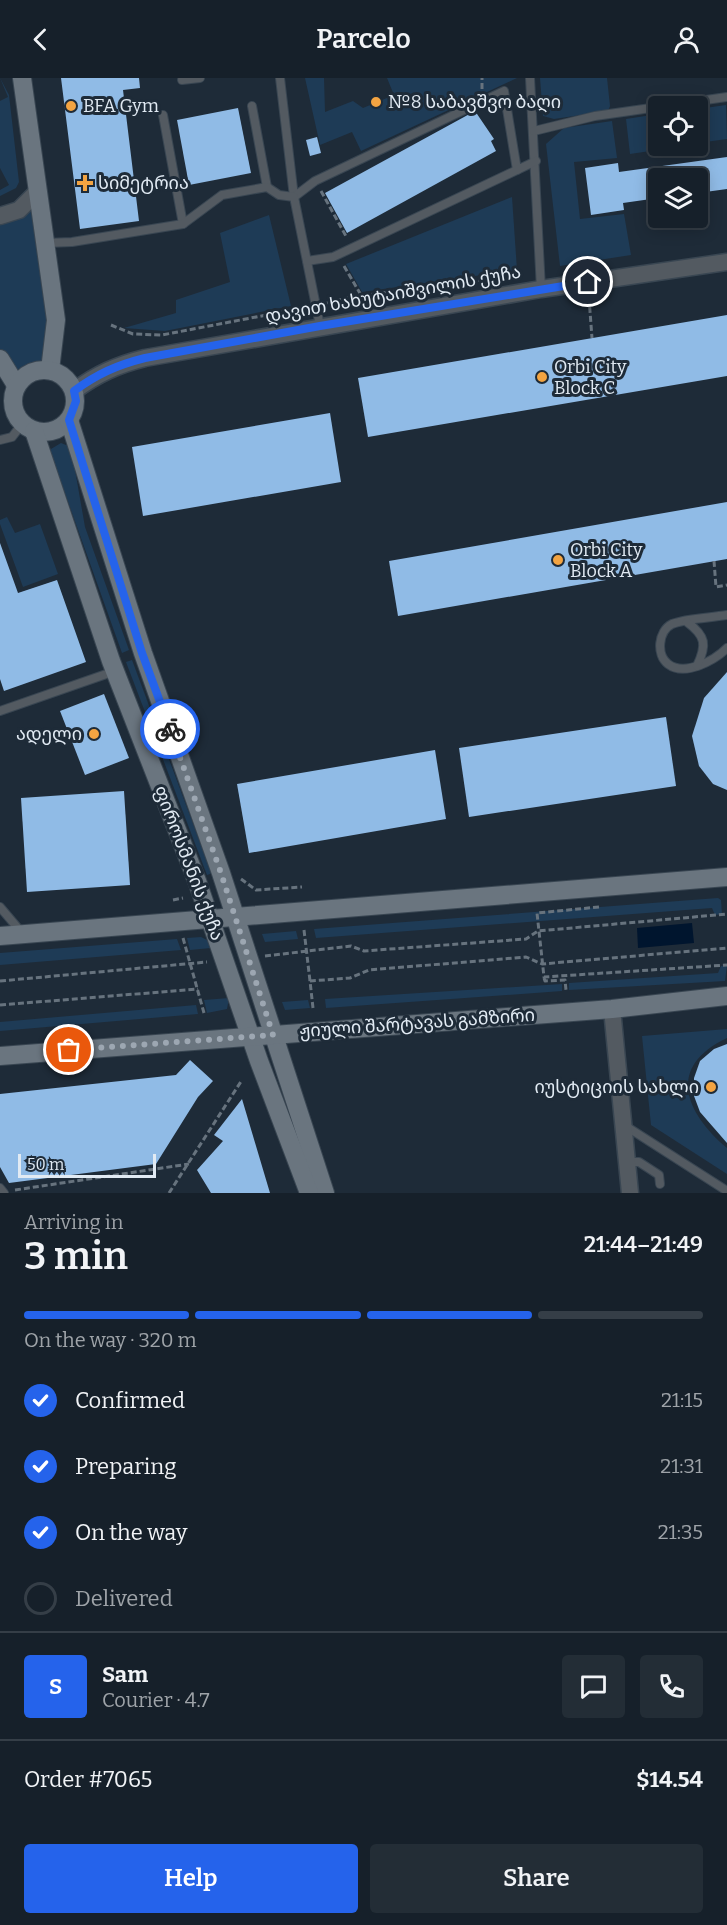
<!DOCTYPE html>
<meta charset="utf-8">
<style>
:root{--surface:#16202a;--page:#232d36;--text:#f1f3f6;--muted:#9ea3a8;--line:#353e47;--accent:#2563eb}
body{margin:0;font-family:Bitter,"Noto Sans Georgian",serif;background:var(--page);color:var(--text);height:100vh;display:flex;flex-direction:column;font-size:22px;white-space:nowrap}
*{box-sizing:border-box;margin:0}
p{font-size:20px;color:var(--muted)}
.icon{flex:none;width:33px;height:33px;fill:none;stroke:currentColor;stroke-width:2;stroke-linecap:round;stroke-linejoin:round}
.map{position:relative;height:1115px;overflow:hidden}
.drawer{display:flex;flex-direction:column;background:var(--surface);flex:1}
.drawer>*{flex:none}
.tools{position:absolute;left:648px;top:18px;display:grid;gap:12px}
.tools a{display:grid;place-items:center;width:60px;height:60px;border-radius:6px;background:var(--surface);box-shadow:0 3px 15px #0003,0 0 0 2px var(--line);font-size:30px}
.scale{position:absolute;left:18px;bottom:15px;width:138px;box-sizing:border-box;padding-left:6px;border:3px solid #e1eaf3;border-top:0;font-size:16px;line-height:21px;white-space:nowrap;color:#e1eaf3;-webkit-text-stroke:4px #1e2b38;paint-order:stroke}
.pin{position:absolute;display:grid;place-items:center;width:51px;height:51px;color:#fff;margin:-26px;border:3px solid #fff;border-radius:50%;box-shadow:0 2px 6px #0007}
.courier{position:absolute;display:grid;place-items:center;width:60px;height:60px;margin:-30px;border:4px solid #2563eb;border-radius:50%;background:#fff;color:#222;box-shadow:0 2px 8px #0007}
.head em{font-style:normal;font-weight:600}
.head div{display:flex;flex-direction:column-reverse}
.head{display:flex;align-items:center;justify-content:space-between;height:102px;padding:0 24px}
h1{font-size:39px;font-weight:600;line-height:45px}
.bar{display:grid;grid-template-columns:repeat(4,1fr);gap:9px 6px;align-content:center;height:72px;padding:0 24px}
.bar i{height:8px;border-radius:4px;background:var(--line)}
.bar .on{background:var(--accent)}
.bar p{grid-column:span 4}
.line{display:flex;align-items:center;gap:15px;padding:0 24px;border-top:2px solid var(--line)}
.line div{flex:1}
.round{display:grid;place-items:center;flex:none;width:63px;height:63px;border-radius:6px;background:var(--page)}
ol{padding:0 24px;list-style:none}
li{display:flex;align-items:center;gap:18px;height:66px}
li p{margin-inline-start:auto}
li .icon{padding:6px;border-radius:50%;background:var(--accent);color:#fff;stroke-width:4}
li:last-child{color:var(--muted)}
li i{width:33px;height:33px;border:3px solid var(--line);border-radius:50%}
.button{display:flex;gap:12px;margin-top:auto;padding:12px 24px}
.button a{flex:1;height:69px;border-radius:6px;background:var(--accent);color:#fff;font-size:24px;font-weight:600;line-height:69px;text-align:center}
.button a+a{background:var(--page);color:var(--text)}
header{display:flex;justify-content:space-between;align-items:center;height:78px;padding:0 24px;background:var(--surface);font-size:27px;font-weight:600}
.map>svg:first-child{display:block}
</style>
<header><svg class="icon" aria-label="back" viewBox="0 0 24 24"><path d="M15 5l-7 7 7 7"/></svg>Parcelo<svg class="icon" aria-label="person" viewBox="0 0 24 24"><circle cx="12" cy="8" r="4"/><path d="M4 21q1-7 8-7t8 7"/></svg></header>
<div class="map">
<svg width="727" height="1115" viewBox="0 0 727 1115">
<rect width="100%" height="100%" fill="#1e2b38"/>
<!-- green -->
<g fill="#1e3b56">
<path d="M0,0L9,17L19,104L16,110L0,118V112L9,107L0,90V23L8,19Z"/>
<path d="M305,0H324L325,34L353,23L363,30L394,17L387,0H517L361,73L352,54L320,67Z"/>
<path d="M540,0H607L610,28L608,33L554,41L543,38Z"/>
<path d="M726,27L727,61L698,65V31Z"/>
<path d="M658,36V68H684L630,76L626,41Z"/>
<path d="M612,43L617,80L574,84L580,141L624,136L631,177L560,188L546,66L564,50Z"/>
<path d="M38,113L46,165L50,292L28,295L16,307L0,272V138Z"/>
<path d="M512,119L517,192L362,214L346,186Z"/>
<path d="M269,137L291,228L165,253L124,250L176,235V222L230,204L220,155Z"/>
<path d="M61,365L71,369L85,449L129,572L122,575L51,376V371Z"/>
<path d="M7,439L15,455L40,446L58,496L23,509L0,446V442Z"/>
<path d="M132,582L211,794L210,796L207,797L126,584Z"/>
<path d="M718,820L721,822L722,836L715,837L712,830L316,860L314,851Z"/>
<path d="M296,853L298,861L265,864L262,856Z"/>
<path d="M201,859L209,863L211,870L190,872L187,860Z"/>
<path d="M177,861L181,872L0,887V875Z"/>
<path d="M727,887L725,903L569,912V905L718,895L721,888Z"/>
<path d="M562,906V913L326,930L325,921Z"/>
<path d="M229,920L227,931L207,935L204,922Z"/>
<path d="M308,922L310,930L285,932L282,924Z"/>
<path d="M196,927L198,936L0,953V944Z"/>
<path d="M727,951V960C666,989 685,1034 727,1070V1096L651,1047L642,958Z"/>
</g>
<!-- water -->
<path fill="#00152e" d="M692,845L694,865L638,870L637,850Z"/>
<!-- building -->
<g fill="#90bbe6">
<path d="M61,0H139L140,10L123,12L139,143L80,151Z"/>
<path d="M238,30L251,95L189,107L177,42Z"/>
<path d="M475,33L494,61L491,63L496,73L347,155L325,115Z"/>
<path d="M317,59L321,75L310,78L306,62Z"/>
<path d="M727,79V111L698,115V100H658V120L623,125L624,132L591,137L585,90L618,85L619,94Z"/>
<path d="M727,237V298L368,359L358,300Z"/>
<path d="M330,335L341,404L143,438L132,369Z"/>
<path d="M727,424V481L398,538L389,483Z"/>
<path d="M0,465L18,515L57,502L86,584L4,613L0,601Z"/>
<path d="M727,594V712L713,706L699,688L692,658L704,620Z"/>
<path d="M104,616L129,680L85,697L60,633Z"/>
<path d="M666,639L676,708L469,739L459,670Z"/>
<path d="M435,672L446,741L249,775L237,706Z"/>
<path d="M124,713L130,807L27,814L21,720Z"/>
<path d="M727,966V1065L700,1034L694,1018V1000L700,983L714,971Z"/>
<path d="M190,982L213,1003L198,1019L156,1086L9,1105L0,1089V1016L176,997Z"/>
<path d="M242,1021L270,1115H211L197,1092L223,1063L214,1057Z"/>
</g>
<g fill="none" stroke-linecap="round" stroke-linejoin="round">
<!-- lane casing -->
<g stroke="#394652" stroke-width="10">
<g id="lane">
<path d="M280,0L294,119"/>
<path d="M530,0L541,211"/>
<path d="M182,2L200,0"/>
<path d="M252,28L267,109"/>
<path d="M664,28L727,19"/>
<path d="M163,37L183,146"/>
<path d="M534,53L595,38L658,29"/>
<path d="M294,119L315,103L504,13L517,92"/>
<path d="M46,165L72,164L183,146L222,117L267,109L279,117L294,119L320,248"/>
<path d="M307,183L333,179L536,83"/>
<path d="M0,362L12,359L22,346"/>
<path d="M727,537C710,540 687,540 672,546C658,553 656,577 668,586C685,599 715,582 727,570"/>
<path d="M687,544C706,558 707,567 697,588"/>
<path d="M0,633L115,593"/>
<path d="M0,829L22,855"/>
<path d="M624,1047L727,1113"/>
<path d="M627,1084H639L659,1097L660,1106"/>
<path d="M0,1110L4,1115"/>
</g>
</g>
<!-- street casing -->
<g stroke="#394652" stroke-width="19">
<g id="street">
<path d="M0,138L19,132L38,113"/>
<path d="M74,313C97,296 117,287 145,280L541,211L727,184"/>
<path d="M612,931L630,1115"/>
</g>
</g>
<!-- secondary casing -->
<g stroke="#394652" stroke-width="20">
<g id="secondary">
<path d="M22,0L56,242L50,292"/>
<path d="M0,281L16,307"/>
<circle cx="44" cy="323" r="31"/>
<path d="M69,342L143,575L221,795L325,1115"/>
<path d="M34,353L111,583L197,803L259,983L309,1115"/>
<path d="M0,858L727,799"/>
<path d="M0,978L612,931L727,918"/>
</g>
</g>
<!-- path -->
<g stroke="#67737e" stroke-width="3" stroke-dasharray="6 3" stroke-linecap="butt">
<path d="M482,11V0"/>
<path d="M321,113L347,160"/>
<path d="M344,188L361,217"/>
<path d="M589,220L592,260"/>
<path d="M327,225L352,219L495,200"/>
<path d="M111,247L133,256L162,257L303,230"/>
<path d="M714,483L716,509L727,507"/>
<path d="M241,801L256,812L302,809"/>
<path d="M173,822L183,820"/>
<path d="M599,829L537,835L544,899L727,887"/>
<path d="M304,852L310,903"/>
<path d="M183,860L204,935"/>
<path d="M265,878L351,868L364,873L526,861L538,853L727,836"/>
<path d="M544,900L545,903L565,902L566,912"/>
<path d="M0,903L207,884"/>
<path d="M0,927L198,911"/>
<path d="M313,930L310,903L350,900L369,892L526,879L542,886L727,870"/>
<path d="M15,1112L189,1086"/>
<path d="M169,1115L242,1002"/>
</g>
<!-- lane -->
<use href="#lane" stroke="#535a61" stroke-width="8"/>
<!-- street -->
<use href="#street" stroke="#535a61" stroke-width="16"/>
<!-- secondary -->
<use href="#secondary" stroke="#6a757f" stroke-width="18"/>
</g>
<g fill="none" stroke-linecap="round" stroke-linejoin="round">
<!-- done -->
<path stroke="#9da7b2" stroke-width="6" stroke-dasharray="0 10.8" d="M69,972L273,957L221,795L170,651"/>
<!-- route -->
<path stroke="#2563eb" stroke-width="8" d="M170,651L142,575L69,342L76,323L74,313C97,296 117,287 145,280L320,248L588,204"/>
</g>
<!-- markers -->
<g fill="#f3a442" stroke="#1e2b38" stroke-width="2">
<circle cx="376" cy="24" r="6"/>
<circle cx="71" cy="28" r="6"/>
<path d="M82 96h6v6h6v6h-6v6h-6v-6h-6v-6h6z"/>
<circle cx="542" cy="299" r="6"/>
<circle cx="558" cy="482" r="6"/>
<circle cx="94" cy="656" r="6"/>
<circle cx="711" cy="1009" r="6"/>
</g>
<g text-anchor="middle" stroke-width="6" stroke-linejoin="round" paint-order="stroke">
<!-- poi labels -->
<g font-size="18" fill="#e1eaf3" stroke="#1e2b38" text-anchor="start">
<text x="388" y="30">№8 საბავშვო ბაღი</text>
<text x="83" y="34">BFA Gym</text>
<text x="98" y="111">სიმეტრია</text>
<text x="554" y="295">Orbi City<tspan x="554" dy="21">Block C</tspan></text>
<text x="570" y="478">Orbi City<tspan x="570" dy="21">Block A</tspan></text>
<text x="82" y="662" text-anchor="end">ადელი</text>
<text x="699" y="1015" text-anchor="end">იუსტიციის სახლი</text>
</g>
<!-- street labels -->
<g font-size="18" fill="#e1eaf3" stroke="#1e2b38">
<text transform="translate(393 216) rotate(-10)" y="6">დავით ხახუტაიშვილის ქუჩა</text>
<text transform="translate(189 785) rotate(69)" y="6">ფიროსმანის ქუჩა</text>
<text transform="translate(417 945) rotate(-4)" y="6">ჟიული შარტავას გამზირი</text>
</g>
</g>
</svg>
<div class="tools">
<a><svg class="icon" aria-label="locate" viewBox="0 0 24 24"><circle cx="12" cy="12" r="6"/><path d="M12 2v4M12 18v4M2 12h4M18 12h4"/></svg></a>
<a><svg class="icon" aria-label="layers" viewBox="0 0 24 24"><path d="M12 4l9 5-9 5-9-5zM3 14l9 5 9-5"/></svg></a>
</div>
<div class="scale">50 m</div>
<div class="pin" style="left:69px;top:972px;background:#ea580c"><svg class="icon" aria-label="bag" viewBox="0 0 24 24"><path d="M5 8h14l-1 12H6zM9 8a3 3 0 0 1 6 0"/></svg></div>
<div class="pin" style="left:588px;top:204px;background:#1f2937"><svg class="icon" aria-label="home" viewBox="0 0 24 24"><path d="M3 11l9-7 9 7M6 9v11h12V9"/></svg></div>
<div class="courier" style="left:170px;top:651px"><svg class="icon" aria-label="bike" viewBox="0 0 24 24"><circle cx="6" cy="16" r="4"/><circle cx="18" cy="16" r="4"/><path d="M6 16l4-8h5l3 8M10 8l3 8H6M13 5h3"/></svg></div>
</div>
<section class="drawer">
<div class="head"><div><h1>3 min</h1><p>Arriving in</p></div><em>21:44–21:49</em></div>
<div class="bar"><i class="on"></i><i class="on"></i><i class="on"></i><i></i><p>On the way · 320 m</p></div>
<ol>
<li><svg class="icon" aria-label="check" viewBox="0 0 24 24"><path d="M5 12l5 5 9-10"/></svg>Confirmed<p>21:15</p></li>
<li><svg class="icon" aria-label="check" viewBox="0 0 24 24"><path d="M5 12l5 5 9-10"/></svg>Preparing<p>21:31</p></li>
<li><svg class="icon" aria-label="check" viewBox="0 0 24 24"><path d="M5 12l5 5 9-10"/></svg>On the way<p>21:35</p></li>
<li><i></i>Delivered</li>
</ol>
<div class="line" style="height:108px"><b class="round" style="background:var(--accent);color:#fff">S</b><div><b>Sam</b><p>Courier · 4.7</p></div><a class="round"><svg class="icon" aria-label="chat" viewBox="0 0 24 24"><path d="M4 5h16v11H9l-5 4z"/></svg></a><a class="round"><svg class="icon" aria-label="phone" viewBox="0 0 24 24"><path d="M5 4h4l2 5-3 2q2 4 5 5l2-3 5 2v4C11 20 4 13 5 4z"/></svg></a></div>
<div class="line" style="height:78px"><div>Order #7065</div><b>$14.54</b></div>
<div class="button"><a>Help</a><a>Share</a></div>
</section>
